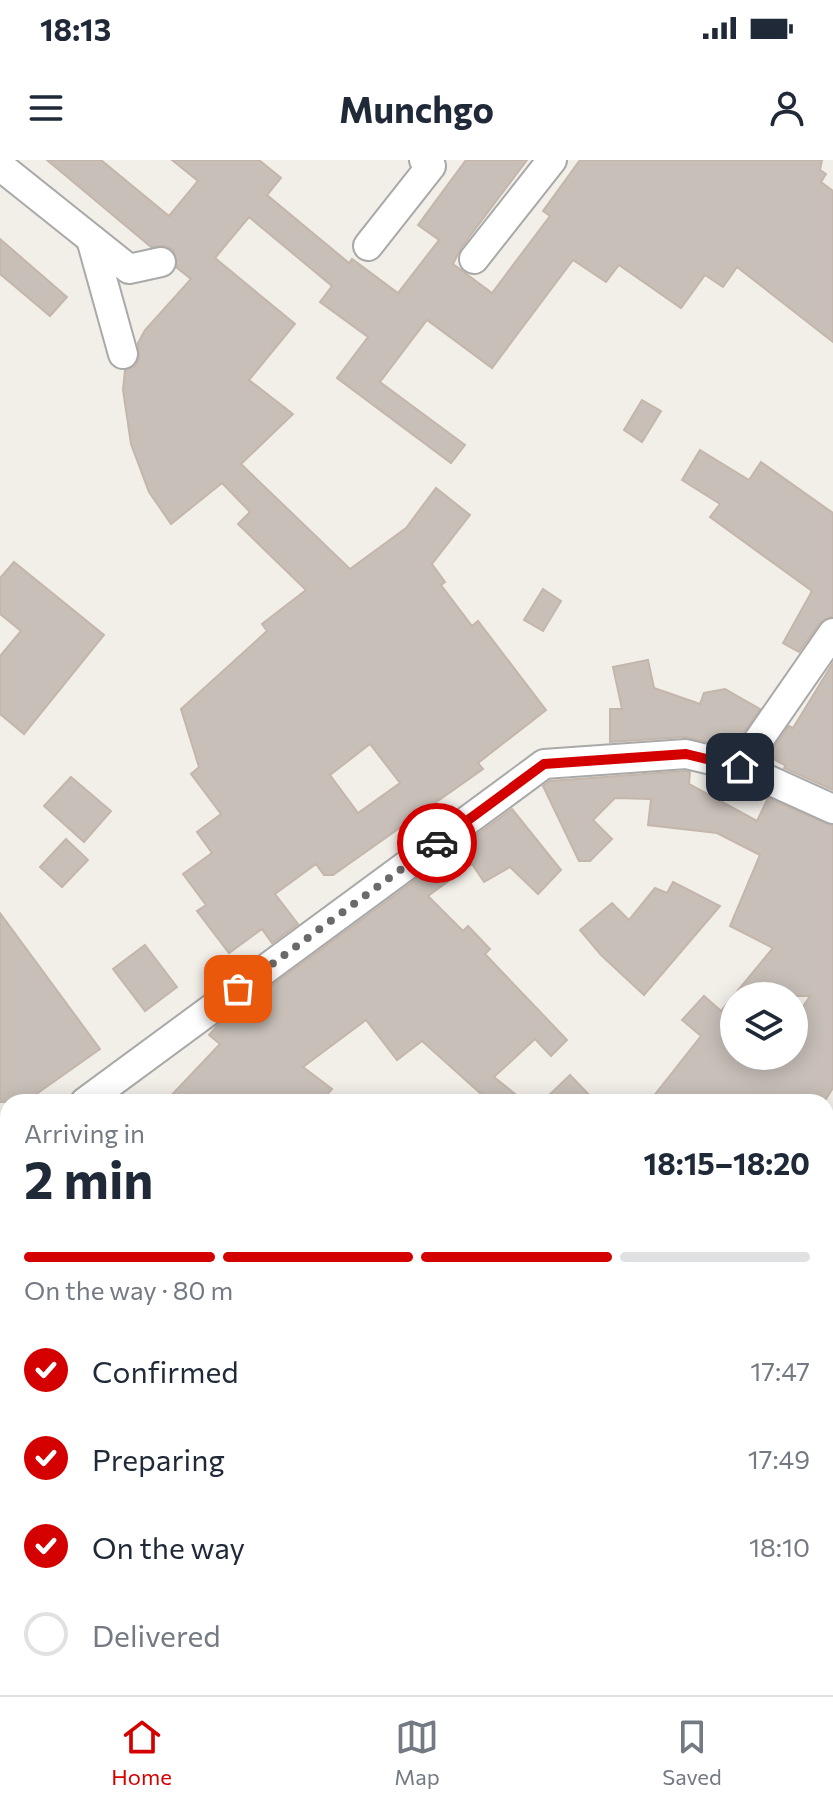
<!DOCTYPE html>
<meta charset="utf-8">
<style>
:root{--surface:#fff;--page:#f6f6f7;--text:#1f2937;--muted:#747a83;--line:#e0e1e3;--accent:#d40000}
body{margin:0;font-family:Commissioner,sans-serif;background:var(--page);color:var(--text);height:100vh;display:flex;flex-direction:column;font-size:30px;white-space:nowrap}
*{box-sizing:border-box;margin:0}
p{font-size:26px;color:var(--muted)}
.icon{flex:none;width:44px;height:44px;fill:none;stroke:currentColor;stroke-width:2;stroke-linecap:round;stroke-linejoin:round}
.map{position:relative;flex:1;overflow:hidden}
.sheet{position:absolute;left:0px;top:934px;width:834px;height:602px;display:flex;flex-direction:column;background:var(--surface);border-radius:24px 24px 0 0;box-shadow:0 4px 20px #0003}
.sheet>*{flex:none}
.tools{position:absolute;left:720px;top:822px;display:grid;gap:16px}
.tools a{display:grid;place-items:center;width:88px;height:88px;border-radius:50%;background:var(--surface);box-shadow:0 4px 20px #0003;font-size:40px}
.pin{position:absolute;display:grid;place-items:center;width:68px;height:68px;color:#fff;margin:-34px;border-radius:16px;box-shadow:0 4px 12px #0006}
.courier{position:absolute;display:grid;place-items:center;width:80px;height:80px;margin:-40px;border:6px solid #d40000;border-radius:50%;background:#fff;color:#222;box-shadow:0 2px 10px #0007}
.overview em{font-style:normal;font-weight:700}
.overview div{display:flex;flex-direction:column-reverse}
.overview{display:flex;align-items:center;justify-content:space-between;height:136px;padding:0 24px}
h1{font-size:52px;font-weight:700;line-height:60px}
.bar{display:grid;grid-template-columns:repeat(4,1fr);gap:12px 8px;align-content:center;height:96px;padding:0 24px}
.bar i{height:10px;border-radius:6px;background:var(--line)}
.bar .current{background:var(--accent)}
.bar p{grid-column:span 4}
ol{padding:0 24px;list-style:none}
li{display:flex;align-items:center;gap:24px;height:88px}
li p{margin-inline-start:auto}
li .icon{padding:8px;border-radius:50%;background:var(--accent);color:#fff;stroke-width:4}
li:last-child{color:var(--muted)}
li i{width:44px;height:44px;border:4px solid var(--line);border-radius:50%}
.status{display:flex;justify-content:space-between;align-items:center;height:56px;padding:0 40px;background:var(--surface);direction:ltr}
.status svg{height:22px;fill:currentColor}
header{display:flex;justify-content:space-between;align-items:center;height:104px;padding:0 24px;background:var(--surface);font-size:36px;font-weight:700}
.tab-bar{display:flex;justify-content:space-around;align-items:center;height:112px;border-top:2px solid var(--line);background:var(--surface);font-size:22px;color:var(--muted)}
.tab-bar a{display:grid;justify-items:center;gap:4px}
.tab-bar .current{color:var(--accent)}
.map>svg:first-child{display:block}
</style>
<div class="status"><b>18:13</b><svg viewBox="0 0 49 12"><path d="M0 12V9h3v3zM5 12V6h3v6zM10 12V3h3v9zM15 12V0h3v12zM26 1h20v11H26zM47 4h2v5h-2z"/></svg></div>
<header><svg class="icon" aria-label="menu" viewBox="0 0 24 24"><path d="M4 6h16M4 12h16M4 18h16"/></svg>Munchgo<svg class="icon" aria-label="person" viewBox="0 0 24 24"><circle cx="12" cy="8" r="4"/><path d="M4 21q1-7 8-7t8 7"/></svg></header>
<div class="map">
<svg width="833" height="1535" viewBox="0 0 833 1535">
<rect width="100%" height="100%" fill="#f2efe9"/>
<!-- building -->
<g fill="#c7bfb8" stroke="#c4b6ab" stroke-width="2" fill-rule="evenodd">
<path d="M47,0H101L169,56L198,21L172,0H259L281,18L267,35L349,103L352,99L398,133L439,80L418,65L466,0H527L461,88L453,104L492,133L550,56L543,51L580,0H822L820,10L826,14L821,22L833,31V182L737,107L723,127L705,115L681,148L619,105L606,122L573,100L492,208L427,160L380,222L465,285L451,303L337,218L368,177L320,142L332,126L249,57L215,98L295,164L249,220L293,254L241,304L350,409L406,368L436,328L470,355L432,404L445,422L441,425L472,466L478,461L546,550L478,603L483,609L333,715H324L316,704L275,734L298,764L272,783L262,769L229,793L197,751L206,745L183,714L212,693L197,672L221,654L191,614L199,607L181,549L267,471L262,464L306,430L238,364L250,352L222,323L171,364L149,332L131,284L123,230L125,210L135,206L139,199L138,183L145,170L191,119L177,108L173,90L165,86L151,87ZM370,584L400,623L358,653L330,615Z"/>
<path d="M0,79L67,137L50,156L0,114Z"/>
<path d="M642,240L661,251L642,282L624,270Z"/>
<path d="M700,290L749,320L761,302L833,353V456L820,463L799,492L783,483L812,431L710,357L720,344L682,320Z"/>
<path d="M14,402L104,475L24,574L0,554V496L21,471L0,454V418Z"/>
<path d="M543,429L561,441L543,471L524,460Z"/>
<path d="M648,500L654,528L700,544L704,533L725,529L760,549L733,588L685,577L610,582V549H622L613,507Z"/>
<path d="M833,503V630L784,608L786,606L768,596L789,566L793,568Z"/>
<path d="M685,611L690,612L689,624L757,661L768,638L833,666V928L824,942H649L701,876L682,860L704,836L721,851L773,788L730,766L760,695L717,673L648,665L651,639L615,638L593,660L612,679L590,701H579L543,626L550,621ZM734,836H810L794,860V896H734Z"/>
<path d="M71,617L111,651L84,682L44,646Z"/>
<path d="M512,649L561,710L538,734L510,707L484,722L472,704L428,736L463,771L468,766L490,789L485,794L567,880L551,896L535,879L494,917L525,942H490L422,881L397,900L366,860L303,907L332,929L321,942H165L220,884L209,875L218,865Z"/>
<path d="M66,679L88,700L62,727L40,707Z"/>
<path d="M673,722L720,746L644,835L601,795L580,770L612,743L629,760L655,728L667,733Z"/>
<path d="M0,753L100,889L25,942H0Z"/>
<path d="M145,785L177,827L145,851L113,809Z"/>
<path d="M570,915L596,942H542Z"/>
</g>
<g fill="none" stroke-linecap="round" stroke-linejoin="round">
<!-- minor casing -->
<g stroke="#a9a9a9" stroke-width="32">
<g id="minor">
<path d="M0,6L129,109L161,102"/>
<path d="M91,79L123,194"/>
<path d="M368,86L431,6L424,0"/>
<path d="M474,99L552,0"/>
<path d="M740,607L833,473"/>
<path d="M85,942L544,604L686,594L740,607L833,649"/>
<path d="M0,976L8,973"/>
<path d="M0,1067L8,1076"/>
<path d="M826,1141L833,1133"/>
<path d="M826,1522L833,1528"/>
<path d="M486,1528L496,1535"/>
<path d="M562,1535L567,1528"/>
</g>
</g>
<!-- minor -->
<use href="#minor" stroke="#fff" stroke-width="28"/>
</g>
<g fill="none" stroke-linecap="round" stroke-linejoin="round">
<!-- done -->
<path stroke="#6b6a68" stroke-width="8" stroke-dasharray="0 14.4" d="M238,829L437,683"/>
<!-- route -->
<path stroke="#d40000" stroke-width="10" d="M437,683L544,604L686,594L740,607"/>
</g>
</svg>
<div class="tools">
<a><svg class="icon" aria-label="layers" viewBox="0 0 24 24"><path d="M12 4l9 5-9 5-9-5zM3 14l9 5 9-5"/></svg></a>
</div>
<div class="pin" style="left:238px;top:829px;background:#ea580c"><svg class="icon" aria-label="bag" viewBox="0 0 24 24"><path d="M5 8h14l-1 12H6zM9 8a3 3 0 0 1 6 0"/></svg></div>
<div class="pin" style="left:740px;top:607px;background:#1f2937"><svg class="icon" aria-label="home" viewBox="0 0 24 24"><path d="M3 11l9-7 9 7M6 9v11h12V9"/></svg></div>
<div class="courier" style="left:437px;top:683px"><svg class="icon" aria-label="car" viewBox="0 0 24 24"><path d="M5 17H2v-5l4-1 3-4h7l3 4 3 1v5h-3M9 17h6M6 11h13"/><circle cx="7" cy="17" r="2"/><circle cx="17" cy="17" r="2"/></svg></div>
<section class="sheet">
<div class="overview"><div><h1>2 min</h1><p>Arriving in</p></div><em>18:15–18:20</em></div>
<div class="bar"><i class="current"></i><i class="current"></i><i class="current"></i><i></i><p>On the way · 80 m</p></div>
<ol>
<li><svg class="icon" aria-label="check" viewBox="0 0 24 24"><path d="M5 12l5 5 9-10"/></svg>Confirmed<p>17:47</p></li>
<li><svg class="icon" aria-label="check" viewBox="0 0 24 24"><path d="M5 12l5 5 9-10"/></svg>Preparing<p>17:49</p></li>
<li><svg class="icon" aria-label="check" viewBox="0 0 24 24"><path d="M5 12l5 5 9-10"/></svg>On the way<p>18:10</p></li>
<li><i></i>Delivered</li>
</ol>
</section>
</div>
<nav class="tab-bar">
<a class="current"><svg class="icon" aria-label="home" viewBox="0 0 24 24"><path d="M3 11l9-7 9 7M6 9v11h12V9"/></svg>Home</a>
<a><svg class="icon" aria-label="map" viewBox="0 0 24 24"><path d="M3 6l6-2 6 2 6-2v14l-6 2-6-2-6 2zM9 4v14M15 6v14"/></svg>Map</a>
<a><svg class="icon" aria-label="saved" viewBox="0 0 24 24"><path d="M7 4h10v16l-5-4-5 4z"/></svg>Saved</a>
</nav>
